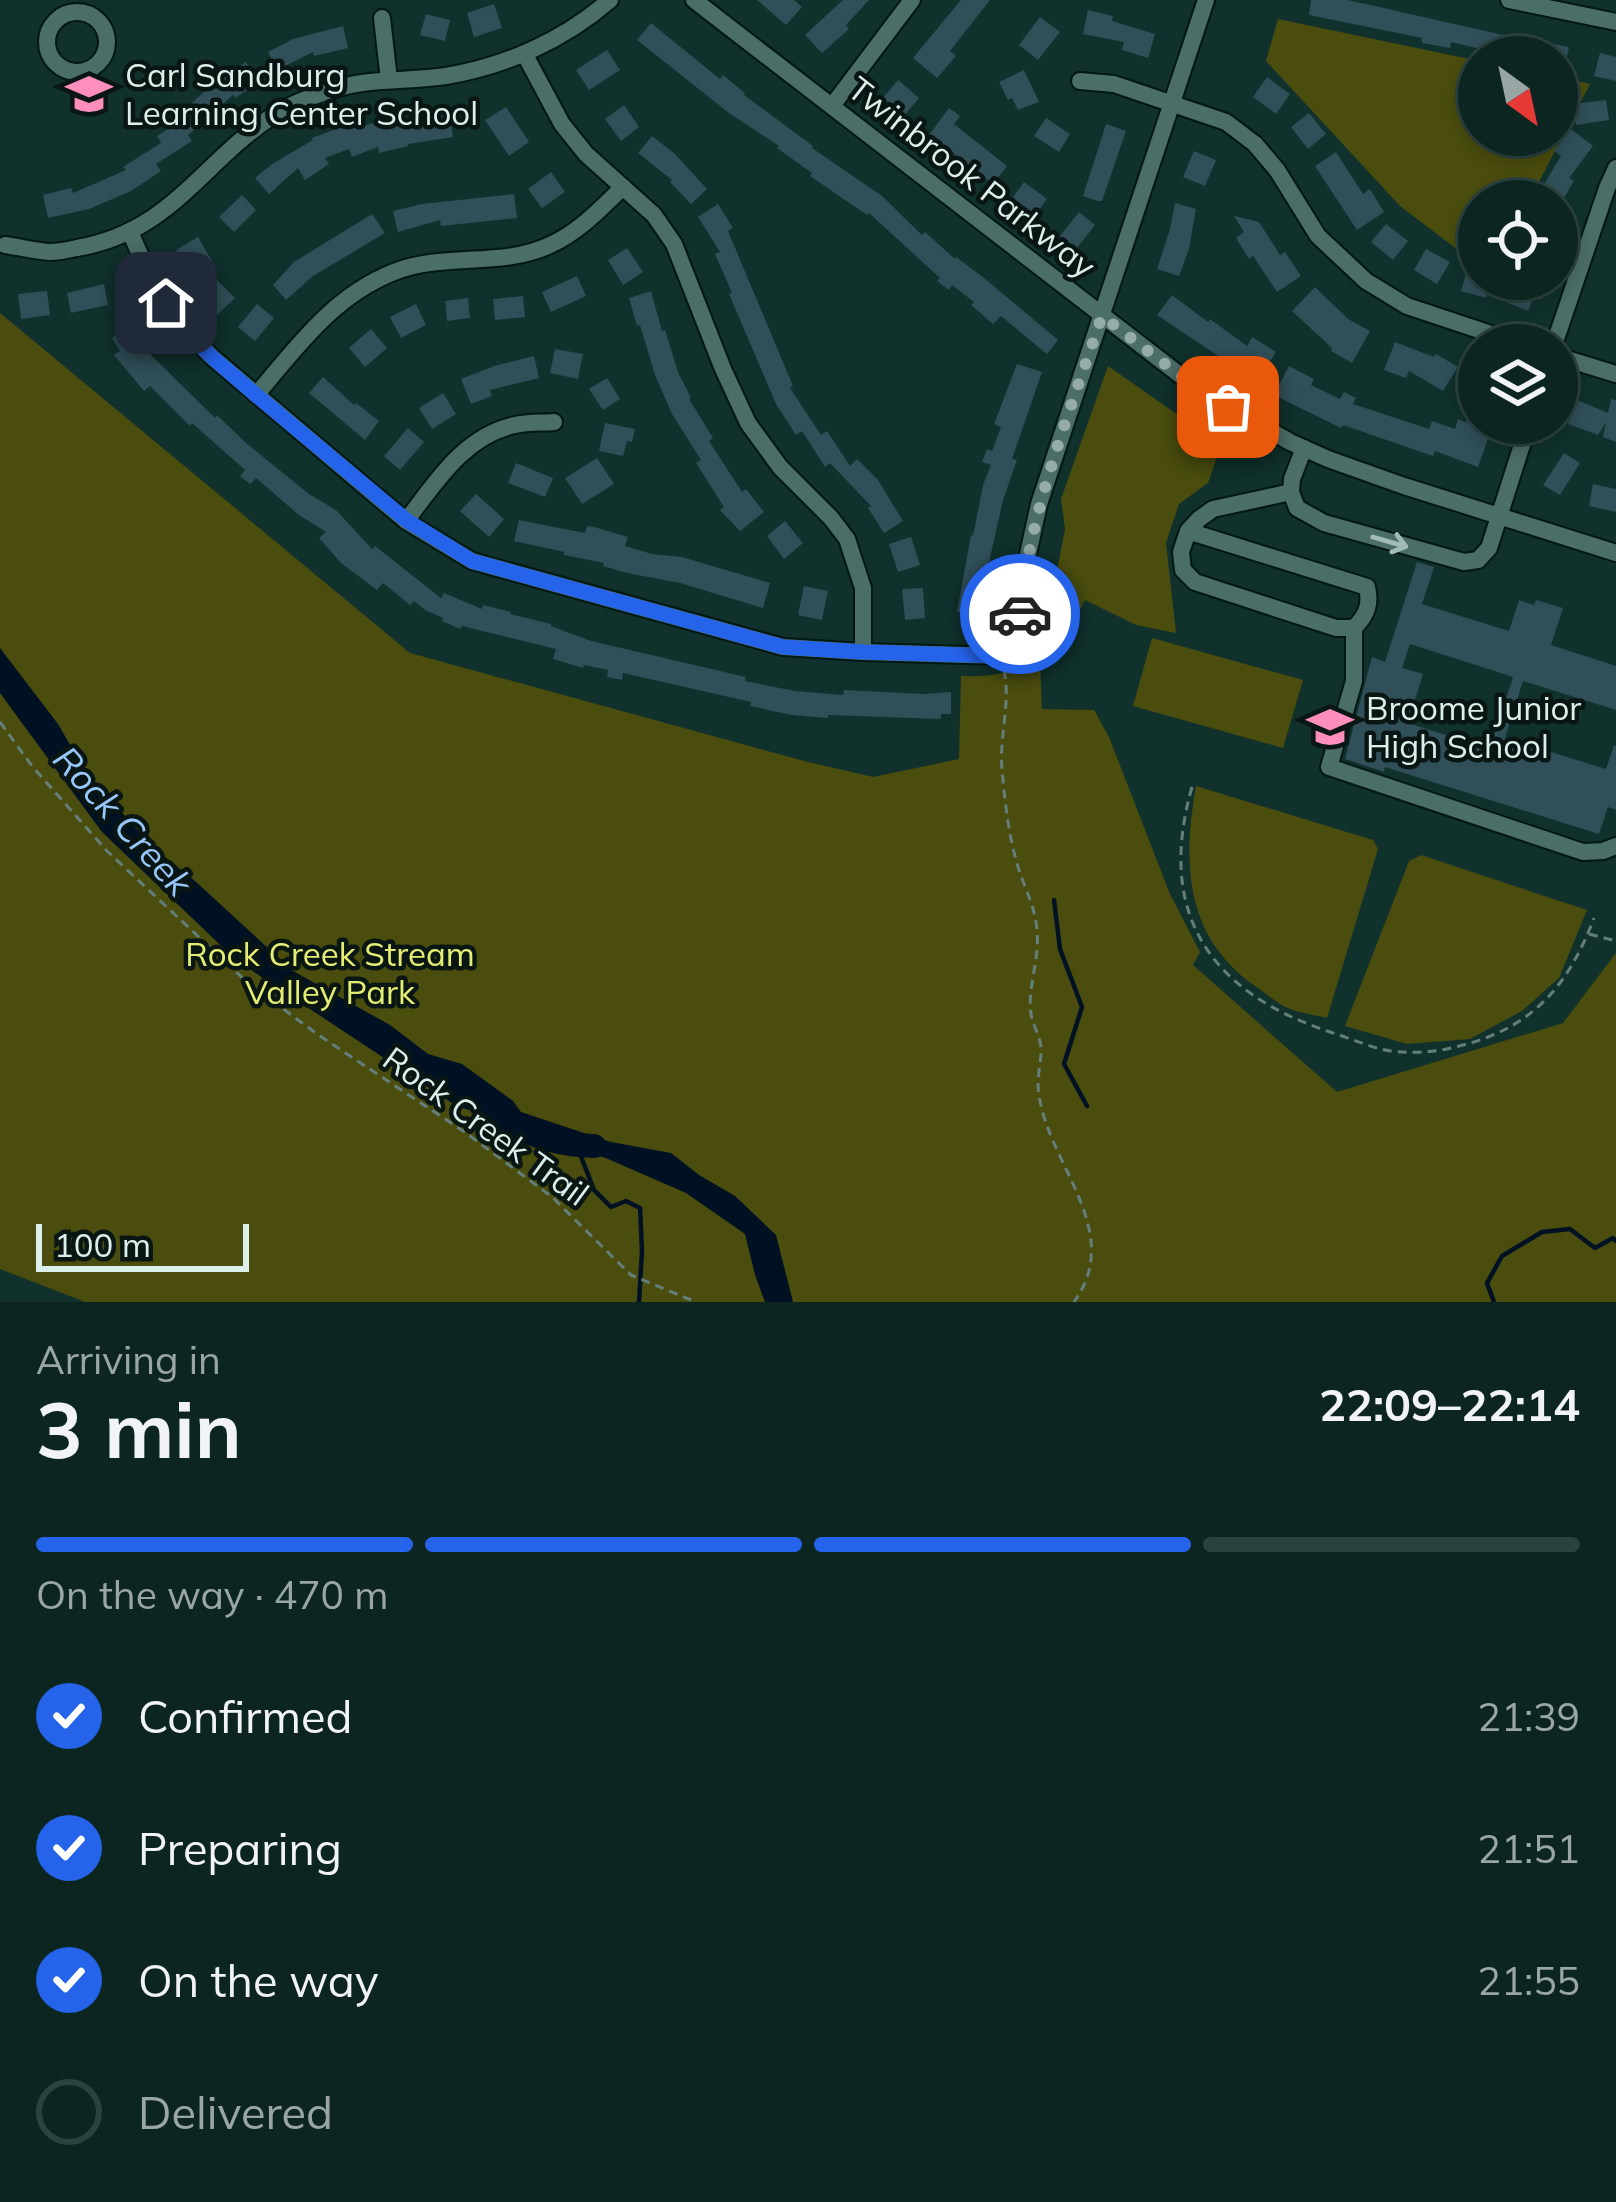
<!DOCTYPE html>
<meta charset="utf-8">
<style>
:root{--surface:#0c2521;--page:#1a312e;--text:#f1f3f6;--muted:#9aa5a5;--line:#2c423f;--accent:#2563eb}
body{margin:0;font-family:Mulish,sans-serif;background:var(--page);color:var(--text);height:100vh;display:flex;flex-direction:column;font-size:45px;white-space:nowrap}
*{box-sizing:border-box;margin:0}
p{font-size:39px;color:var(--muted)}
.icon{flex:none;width:66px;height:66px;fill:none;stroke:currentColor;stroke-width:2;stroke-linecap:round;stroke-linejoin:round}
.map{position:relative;height:1302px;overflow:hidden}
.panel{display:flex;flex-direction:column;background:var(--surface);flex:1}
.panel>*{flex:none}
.needle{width:78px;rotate:147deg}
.buttons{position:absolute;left:1458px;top:36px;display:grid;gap:24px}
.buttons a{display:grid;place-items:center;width:120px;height:120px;border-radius:50%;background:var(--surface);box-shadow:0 6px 18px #0003,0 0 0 3px var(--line);font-size:60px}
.scale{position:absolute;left:36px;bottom:30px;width:213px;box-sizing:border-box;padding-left:12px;border:6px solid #ddefeb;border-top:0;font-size:33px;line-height:42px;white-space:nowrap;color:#ddefeb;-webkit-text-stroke:9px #091614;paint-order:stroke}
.pin{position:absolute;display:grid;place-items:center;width:102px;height:102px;color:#fff;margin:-51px;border-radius:24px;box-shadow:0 6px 18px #0006}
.courier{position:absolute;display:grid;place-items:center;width:120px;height:120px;margin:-60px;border:9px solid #2563eb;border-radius:50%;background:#fff;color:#222;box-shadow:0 3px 15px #0007}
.head em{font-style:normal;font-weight:700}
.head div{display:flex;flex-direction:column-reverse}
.head{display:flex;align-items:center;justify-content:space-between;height:204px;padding:0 36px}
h1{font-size:78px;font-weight:700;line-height:90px}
.bar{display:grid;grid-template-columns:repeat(4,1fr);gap:18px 12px;align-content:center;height:144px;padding:0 36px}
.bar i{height:15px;border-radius:9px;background:var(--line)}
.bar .selected{background:var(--accent)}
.bar p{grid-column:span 4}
ol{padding:0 36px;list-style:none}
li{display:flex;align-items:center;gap:36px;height:132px}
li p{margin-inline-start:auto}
li .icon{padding:12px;border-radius:50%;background:var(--accent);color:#fff;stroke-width:4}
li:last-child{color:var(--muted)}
li i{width:66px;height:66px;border:6px solid var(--line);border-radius:50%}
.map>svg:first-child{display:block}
</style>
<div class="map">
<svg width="1616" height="1302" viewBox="0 0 1616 1302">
<rect width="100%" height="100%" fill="#10312c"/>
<!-- green -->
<g fill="#4a4d0e">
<path d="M1278,19L1479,61V135H1557V77L1590,84L1529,201H1479V256H1466L1400,206L1266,61Z"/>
<path d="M0,313L410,653L808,762L873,777L959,759L961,676C996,677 1022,675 1039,642L1042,709L1094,710L1109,737L1170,894L1200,952L1193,965L1337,1092L1563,1023L1616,953V1302H85L0,1269Z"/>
<path d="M1108,366L1221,445L1208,483L1179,504L1166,543L1176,633L1136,625L1085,600L1067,634L1053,628L1055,581L1065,529L1061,499Z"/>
<path d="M1152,638L1303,680L1283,748L1133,706Z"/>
<path d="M1196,786L1373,840L1378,849L1327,1018C1315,1015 1301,1013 1290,1009C1279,1005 1268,995 1258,988C1185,939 1182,865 1196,786Z"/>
<path d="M1421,855L1587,910L1559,978L1522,1011L1470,1039L1407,1044L1345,1026L1409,861Z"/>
</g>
<!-- water -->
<path fill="#011124" d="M0,648L58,724L87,774L154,848L195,881L293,971L390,1025L428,1054L462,1064L513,1101L521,1112L611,1142L671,1153L699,1175L735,1196L776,1235L793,1302H765L755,1275L745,1234L686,1193L608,1159L455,1105L236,960L102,832L0,693Z"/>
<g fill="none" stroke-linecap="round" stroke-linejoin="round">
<!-- stream -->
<g stroke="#011124" stroke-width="4.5">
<path d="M1054,900L1060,949L1082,1007L1064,1064L1087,1106"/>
<path d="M577,1146L594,1190L611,1207L626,1201L640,1208L642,1251L639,1302"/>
<path d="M1494,1302L1487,1283L1502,1256L1542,1232L1570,1229L1595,1248L1613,1238L1616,1241"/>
</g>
<!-- river -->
<path stroke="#011124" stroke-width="24" d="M484,1103C514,1131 552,1145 594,1146"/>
</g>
<!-- building -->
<g fill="#304f58" fill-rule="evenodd">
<path d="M757,0H794L802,7L786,25Z"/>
<path d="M843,0H869L846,25L849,29L822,53L805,35Z"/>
<path d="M961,0H990L950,51L956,56L937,78L913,58Z"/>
<path d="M1311,0H1348L1503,35L1569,47L1562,78H1557V57H1515L1451,42L1450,48L1422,43V38L1309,15Z"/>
<path d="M494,4L502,28L474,37L467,13Z"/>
<path d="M1088,10L1113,16L1112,21L1155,34L1148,58L1122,50L1124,42L1083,34Z"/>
<path d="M426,14L450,20L445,41L420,35Z"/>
<path d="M1040,17L1060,32L1038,60L1019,45Z"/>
<path d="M651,23L720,79L723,75L745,93L744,95L813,146L812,148L882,196L922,235L925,232L955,259L956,257L984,278L1058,340L1047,354L1001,316L993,324L971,305L974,302L952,285L949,290L937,281L940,278L869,213L867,215L810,176L812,173L777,148L779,146L729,113L637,40Z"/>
<path d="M343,26L348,48L314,56L313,52L277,70L268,52L293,39Z"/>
<path d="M607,50L620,70L589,90L576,70Z"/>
<path d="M1600,53L1616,57V81L1594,76Z"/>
<path d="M246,62L259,82L235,98L233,95L188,135L192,141L156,164L161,171L131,191L89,209L48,218L43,195L71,188L73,193L126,170L123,167L161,143L157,136L191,114L186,108L220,78Z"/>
<path d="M1024,70L1039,102L1018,110L1012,98L1008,100L999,82Z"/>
<path d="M1267,77L1290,94L1276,114L1253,97Z"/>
<path d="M898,80L919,98L904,116L883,98Z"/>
<path d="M1606,100L1609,120L1576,125L1573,104Z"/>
<path d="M624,105L639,127L621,141L605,119Z"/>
<path d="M506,107L529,142L509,156L485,120Z"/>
<path d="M949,108L960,116L954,124L1007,166L993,184L929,135Z"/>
<path d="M450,112L453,137L408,144V146L379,153L378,147L352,157L349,149L325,158L329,164L305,180L298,168L269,194L255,178L272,164L313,140L312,138L354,122L357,127L401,117L402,119Z"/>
<path d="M1309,113L1326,134L1308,149L1291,127Z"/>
<path d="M1046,118L1070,134L1059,152L1034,136Z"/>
<path d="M1106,124L1126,131L1102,201H1098L1083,196Z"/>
<path d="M1571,129L1593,146L1569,178L1574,181L1562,201H1534L1561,156L1554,151Z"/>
<path d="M652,136L675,154L707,189L691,204L670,182L672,180L638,153Z"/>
<path d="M1194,151L1216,160L1205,186L1183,177Z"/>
<path d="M1336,152L1363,194L1370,189L1384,212L1357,230L1315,166Z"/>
<path d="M551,172L565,192L542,208L528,189Z"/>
<path d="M1024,182L1047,199L1034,217L1011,200Z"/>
<path d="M514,194L517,218L441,226L440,220L398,232L393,211L422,204Z"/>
<path d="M242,195L256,210L234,232L219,217Z"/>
<path d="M1175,203L1196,209L1189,249L1179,276L1157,269L1170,229Z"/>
<path d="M718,204L733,228L728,231L793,386L790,388L821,435L827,431L850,466L857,459L878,480L903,521L884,533L868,508L871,506L830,463L825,467L802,431L796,435L776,404L729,294L732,293L715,254L720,252L698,217Z"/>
<path d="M1079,212L1095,225L1076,249L1060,236Z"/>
<path d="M372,214L385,233L313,276L286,300L273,285L294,262Z"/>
<path d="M1234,216L1259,222L1280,255L1285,252L1301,276L1277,292L1253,256L1249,259L1236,238L1244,232Z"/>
<path d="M1386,224L1408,241L1393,260L1371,242Z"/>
<path d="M198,237L212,261L190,274L176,250Z"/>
<path d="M1476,240H1479V279H1491L1486,298L1461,291Z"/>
<path d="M627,248L643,272L623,285L608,260Z"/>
<path d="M1426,249L1450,262L1437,284L1414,270Z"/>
<path d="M577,276L586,296L551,312L542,292Z"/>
<path d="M215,278L235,298L217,315L198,294Z"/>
<path d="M1516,279H1530L1539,283L1528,311L1506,302Z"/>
<path d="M104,284L108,305L71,313L67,293Z"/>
<path d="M1315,287L1348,319L1370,331L1352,363L1331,351L1332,348L1292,311Z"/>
<path d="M47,291L50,315L21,319L18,294Z"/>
<path d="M651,291L662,331L665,330L678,372L691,398L689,399L713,438L709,441L742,492L746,489L764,512L740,531L720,510L724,507L696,463L701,460L672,414L655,375L640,325L637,326L629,298Z"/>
<path d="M1172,295L1208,322L1210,319L1247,346L1252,337L1276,352L1257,382L1157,315Z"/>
<path d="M523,296L525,317L495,320L493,299Z"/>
<path d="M468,298L470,318L447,321L445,301Z"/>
<path d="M257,304L274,318L255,341L238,327Z"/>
<path d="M416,304L426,325L401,338L390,317Z"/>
<path d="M132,324L148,348L146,350L215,418L217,415L246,443L309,494L336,510L372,549L375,546L441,598L444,593L482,609L483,605L511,612L510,614L551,624V626L591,641L746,677L745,681L795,691L843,695L844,690L923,694L951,692V714H941V719L828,715V718L791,715L750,706L751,702L623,673L622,680L607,677L608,670L584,665L583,668L553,659L556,649L462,626L460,629L442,621L443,618L425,610L414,601L410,605L383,583L377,590L341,563L319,538L326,532L299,515L256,478L250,484L240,476L245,470L192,423L190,426L150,386L144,391L114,355L120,351L112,338Z"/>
<path d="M371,329L387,348L365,367L349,348Z"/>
<path d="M1395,342L1434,357L1436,354L1458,367L1443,391L1409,371L1406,378L1384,370Z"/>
<path d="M555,349L583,354L578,379L550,373Z"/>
<path d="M534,356L539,378L490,390L492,396L471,404L461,379L494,366Z"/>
<path d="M1017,364L1042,372L1012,459L1017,460L1003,500L983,589H986L980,617L957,612L971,535L973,536L983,485L991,465L982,462L987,449L992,451L1001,427L994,424Z"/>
<path d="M1289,366L1314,379L1311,385L1340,399L1344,392L1356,398L1353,404L1429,429L1432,421L1455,429L1458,419L1466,422L1479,390V427L1491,431L1478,467L1435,451L1433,456L1343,425L1341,428L1274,395Z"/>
<path d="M323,377L354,405L356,403L379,421L365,440L309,393Z"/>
<path d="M607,378L620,399L603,410L589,389Z"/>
<path d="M443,393L456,414L432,429L419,408Z"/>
<path d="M1611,399L1616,400V442L1603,437L1606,422L1598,435L1568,424L1577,400L1608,413Z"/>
<path d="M605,423L635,429L632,442L627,441L623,456L599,451Z"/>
<path d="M408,428L424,442L400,470L384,456Z"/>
<path d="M1564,453L1580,463L1560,495L1543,485Z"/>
<path d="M597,458L614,484L582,504L565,478Z"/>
<path d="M516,463L553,478L545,497L508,483Z"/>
<path d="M1593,484L1616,489V512L1589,506Z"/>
<path d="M476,494L504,519L489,537L460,511Z"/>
<path d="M519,520L585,533L587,526L594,527L628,537L625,546L652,554L682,557L770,583L763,608L680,583L627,573L603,566L604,563L564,555V552L514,541Z"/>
<path d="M785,521L803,543L784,559L767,536Z"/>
<path d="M911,537L920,565L898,572L889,544Z"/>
<path d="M1417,562L1434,567L1422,604L1509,631L1519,600L1534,605L1536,600L1563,608L1551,645L1616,666V710L1523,681L1505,738L1606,769L1614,745L1616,746V810L1608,807L1599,834L1385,767L1384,772L1345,759L1372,657L1385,662ZM1410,644L1513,677L1490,749L1408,723L1423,674L1402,668Z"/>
<path d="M804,586L828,591L822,620L798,615Z"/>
<path d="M923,588L925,618L905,620L902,589Z"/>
</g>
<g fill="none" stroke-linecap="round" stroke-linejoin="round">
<!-- minor casing -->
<g stroke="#011814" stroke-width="20">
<g id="minor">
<path d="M694,0L1198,389L1290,442L1328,459L1404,486L1616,553"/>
<path d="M1509,0L1616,22"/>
<circle cx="77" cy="42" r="30"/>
<path d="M382,18L389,80"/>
<path d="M525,55L562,124L586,154L654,215L674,244L723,369L748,423L780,467L831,518L847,539L863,588V652"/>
<path d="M1080,81L1114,84L1226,122L1255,144L1277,170L1318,236L1366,281L1407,306L1524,345"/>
<path d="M832,106L912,0"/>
<path d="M130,232L152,281L181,326L212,357L406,521L472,561L783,647L863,652L1002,656L1012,647L1018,634L1025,568L1039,504L1206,0"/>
<path d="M5,245C20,247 35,251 50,252C59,252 68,250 77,248C170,232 200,165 271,117C287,106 310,97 329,91C367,77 407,82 446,76C506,66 564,40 610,0"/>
<path d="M1554,345L1607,188L1616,168"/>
<path d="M1557,356L1616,374"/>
<path d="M256,395C297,347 333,296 394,272C444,252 502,268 550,245C579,232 600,209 623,187"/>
<path d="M1304,448L1292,479L1291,492L1297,508L1324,523L1464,562L1478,560L1489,548L1529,423"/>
<path d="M406,521C436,482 464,436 515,425C527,422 541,423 554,422"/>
<path d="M1188,531L1367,587C1371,604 1367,615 1354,628H1336L1195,582L1183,570L1181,552L1188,531L1199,519L1213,509L1291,492"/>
<path d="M1354,628V681L1329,767L1583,852L1603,851L1616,846"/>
</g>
</g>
<!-- path -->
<g stroke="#647f7a" stroke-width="3" stroke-dasharray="9 6" stroke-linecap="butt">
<path d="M1004,670C1011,704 999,736 1002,770C1005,803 1009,839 1019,870C1026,891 1036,909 1037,932C1040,959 1027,988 1031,1014C1033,1027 1041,1036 1041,1050C1041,1065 1036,1079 1039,1095C1049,1166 1125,1231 1074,1302"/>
<path d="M0,722L32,766L107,851L247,982L317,1034L466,1133L552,1197L631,1275L696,1302"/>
<path d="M1192,787C1156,913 1209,992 1330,1032C1350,1038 1371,1048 1391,1051C1416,1054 1439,1052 1463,1045C1534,1027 1569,984 1594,918"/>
<path d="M1589,934L1616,941"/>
</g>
<!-- minor -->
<use href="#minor" stroke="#4c6e68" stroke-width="16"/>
</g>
<!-- one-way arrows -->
<defs><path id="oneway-shaft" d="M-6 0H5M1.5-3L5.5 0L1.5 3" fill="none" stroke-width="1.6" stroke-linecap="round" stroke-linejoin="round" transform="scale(3)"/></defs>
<use stroke="#a3bbb7" href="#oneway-shaft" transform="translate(1390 542) rotate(16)"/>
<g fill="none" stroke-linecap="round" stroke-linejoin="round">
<!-- done -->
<path stroke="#95aca8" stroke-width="12" stroke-dasharray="0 21.6" d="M1020,614C1030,510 1069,414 1102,316L1198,389L1228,407"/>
<!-- route -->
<path stroke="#2563eb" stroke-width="15" d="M166,303L181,326L212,357L256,395L406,520L472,561L783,647L863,652L1002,656C1017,644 1018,632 1020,614"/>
</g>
<!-- icons -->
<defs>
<g id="school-bare" transform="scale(3.6)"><path d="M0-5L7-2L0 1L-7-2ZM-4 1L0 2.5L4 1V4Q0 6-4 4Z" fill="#fe8ebc" stroke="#091614" stroke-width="2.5" paint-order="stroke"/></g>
</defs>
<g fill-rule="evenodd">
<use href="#school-bare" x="89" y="94"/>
<use href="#school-bare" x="1330" y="727"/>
</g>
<g text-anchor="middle" stroke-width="9" stroke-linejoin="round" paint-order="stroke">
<!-- poi labels -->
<g font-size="33" fill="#ddefeb" stroke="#091614" text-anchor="start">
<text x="125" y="87">Carl Sandburg<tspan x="125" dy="38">Learning Center School</tspan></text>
<text x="1366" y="720">Broome Junior<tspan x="1366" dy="38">High School</tspan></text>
</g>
<!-- street labels -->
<g font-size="33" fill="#ddefeb" stroke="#091614">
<text transform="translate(972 177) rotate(38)" y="12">Twinbrook Parkway</text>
<text transform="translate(486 1126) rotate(36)" y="12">Rock Creek Trail</text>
</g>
<!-- park labels -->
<g font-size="33" fill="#e5ee73" stroke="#091614">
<text x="330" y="966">Rock Creek Stream<tspan x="330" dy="38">Valley Park</tspan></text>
</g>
<!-- water labels -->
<g font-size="36" font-style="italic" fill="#97c6f9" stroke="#091614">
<text transform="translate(123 821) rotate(48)" y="13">Rock Creek</text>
</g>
</g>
</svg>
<div class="buttons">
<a><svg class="needle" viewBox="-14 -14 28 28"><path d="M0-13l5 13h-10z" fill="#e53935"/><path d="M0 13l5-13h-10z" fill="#9aa5a5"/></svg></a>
<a><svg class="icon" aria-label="locate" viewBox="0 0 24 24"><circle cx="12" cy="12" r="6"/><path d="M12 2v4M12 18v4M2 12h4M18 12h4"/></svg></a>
<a><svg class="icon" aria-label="layers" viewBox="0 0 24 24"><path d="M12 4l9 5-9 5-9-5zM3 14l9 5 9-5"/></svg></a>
</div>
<div class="scale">100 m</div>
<div class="pin" style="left:1228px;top:407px;background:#ea580c"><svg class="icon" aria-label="bag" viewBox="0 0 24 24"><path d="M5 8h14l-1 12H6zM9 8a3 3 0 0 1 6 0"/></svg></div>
<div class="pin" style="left:166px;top:303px;background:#1f2937"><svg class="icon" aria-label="home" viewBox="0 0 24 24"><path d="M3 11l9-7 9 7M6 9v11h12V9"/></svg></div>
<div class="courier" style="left:1020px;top:614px"><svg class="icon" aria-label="car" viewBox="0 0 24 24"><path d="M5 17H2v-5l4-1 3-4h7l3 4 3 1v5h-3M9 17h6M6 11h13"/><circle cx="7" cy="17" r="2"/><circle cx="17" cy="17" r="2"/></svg></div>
</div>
<section class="panel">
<div class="head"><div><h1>3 min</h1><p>Arriving in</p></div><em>22:09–22:14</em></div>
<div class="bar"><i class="selected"></i><i class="selected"></i><i class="selected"></i><i></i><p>On the way · 470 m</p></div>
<ol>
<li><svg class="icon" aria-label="check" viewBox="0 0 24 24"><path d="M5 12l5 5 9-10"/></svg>Confirmed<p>21:39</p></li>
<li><svg class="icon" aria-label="check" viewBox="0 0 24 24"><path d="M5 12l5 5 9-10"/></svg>Preparing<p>21:51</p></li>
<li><svg class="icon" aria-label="check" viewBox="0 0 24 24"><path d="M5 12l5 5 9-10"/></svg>On the way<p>21:55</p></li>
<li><i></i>Delivered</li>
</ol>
</section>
